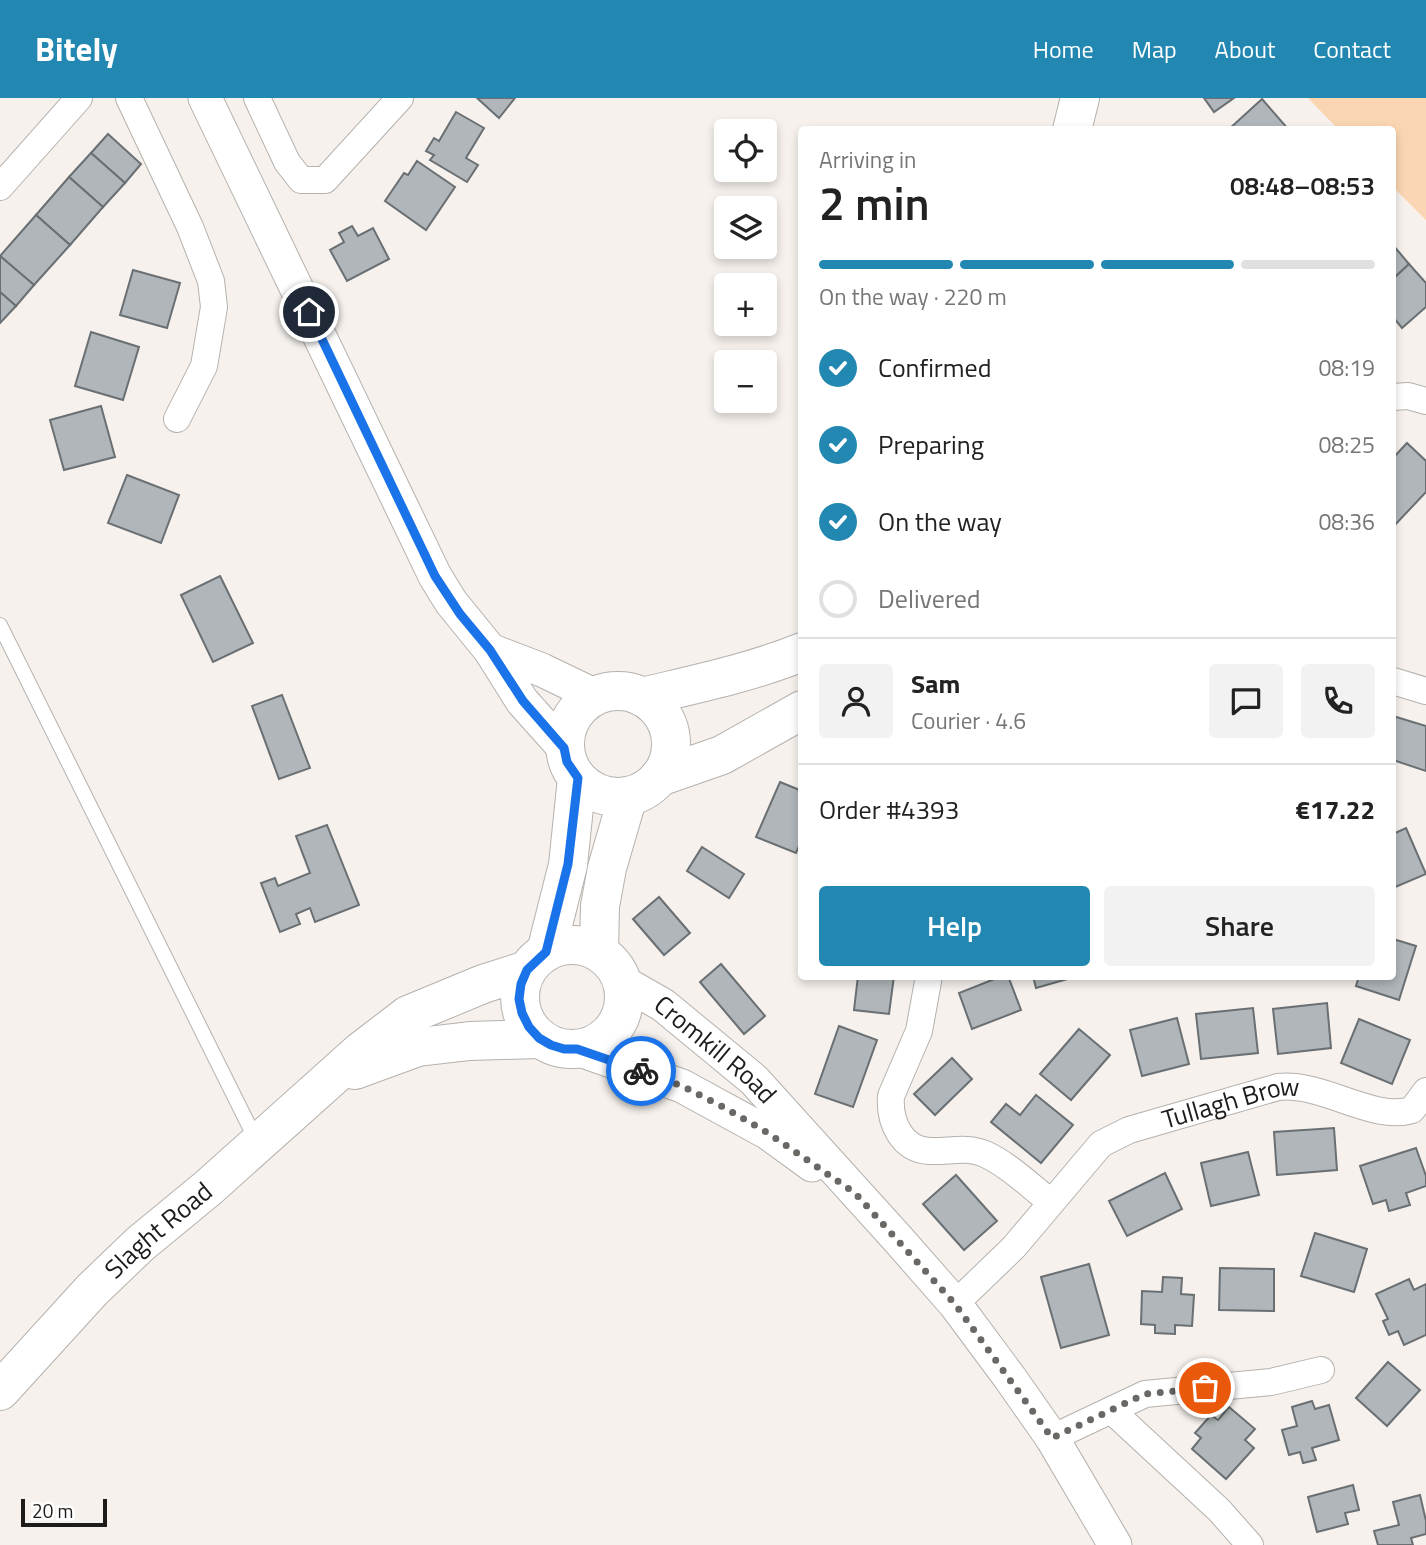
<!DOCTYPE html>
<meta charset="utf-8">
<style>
:root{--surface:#fff;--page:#f2f2f2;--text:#222;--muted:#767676;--line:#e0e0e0;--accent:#2288b1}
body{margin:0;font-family:"Titillium Web",sans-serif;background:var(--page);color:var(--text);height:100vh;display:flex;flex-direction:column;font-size:26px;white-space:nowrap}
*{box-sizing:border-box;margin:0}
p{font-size:23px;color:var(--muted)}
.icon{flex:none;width:38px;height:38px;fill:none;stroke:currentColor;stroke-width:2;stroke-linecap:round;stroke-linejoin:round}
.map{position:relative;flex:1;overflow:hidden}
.details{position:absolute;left:798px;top:28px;width:598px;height:854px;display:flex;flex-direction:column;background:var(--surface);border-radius:7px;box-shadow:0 4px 10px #0003}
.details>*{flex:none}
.controls{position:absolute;left:714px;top:21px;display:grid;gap:14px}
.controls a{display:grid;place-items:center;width:63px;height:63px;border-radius:7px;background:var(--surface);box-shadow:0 4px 10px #0003;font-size:35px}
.scale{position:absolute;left:21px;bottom:18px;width:86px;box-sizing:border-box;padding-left:7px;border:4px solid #1e1c1a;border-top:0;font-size:19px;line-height:24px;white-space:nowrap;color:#1e1c1a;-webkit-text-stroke:5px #fff;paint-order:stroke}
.pin{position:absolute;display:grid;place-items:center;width:60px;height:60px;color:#fff;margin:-30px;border:4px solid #fff;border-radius:50%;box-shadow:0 2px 7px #0007}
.courier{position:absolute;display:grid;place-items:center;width:70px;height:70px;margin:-35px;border:5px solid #1a73e8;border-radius:50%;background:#fff;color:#222;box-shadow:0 2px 9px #0007}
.head em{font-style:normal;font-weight:600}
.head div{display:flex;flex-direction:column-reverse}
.head{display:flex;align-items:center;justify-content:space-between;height:119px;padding:0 21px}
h1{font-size:46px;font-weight:600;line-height:52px}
.bar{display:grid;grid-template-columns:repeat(4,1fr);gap:10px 7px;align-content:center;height:84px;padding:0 21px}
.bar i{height:9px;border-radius:5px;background:var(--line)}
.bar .current{background:var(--accent)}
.bar p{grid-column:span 4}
.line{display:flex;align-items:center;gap:18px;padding:0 21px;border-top:2px solid var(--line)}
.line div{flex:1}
.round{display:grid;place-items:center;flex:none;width:74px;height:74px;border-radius:7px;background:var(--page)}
ol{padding:0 21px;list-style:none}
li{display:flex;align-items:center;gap:21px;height:77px}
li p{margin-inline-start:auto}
li .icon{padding:7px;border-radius:50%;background:var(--accent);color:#fff;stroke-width:4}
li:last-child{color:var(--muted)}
li i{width:38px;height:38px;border:4px solid var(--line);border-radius:50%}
.cta{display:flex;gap:14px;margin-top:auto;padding:14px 21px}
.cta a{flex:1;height:80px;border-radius:7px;background:var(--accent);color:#fff;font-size:28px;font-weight:600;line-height:80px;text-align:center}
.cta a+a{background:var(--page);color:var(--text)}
header{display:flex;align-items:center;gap:42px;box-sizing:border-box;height:98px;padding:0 35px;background:var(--accent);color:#fff}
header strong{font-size:33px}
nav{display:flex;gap:38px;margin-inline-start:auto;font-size:24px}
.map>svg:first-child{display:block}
</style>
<header>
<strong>Bitely</strong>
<nav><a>Home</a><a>Map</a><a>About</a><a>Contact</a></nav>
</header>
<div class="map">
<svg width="1426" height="1447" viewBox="0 0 1426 1447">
<rect width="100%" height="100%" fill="#f6f1ed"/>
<!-- green -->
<path fill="#fad5b1" d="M1308,0H1426V122L1393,89V32L1338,31Z"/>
<!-- building -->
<g fill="#b0b6b9" stroke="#696f72" stroke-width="2">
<path d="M477,0H515L499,20Z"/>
<path d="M1204,0H1234L1214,14Z"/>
<path d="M1262,1L1289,32H1228Z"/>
<path d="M456,14L484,30L466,60L478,67L467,84L430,62L434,57L426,53L434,40L439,43Z"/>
<path d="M108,36L141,66L125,85L91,55Z"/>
<path d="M91,55L125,85L103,109L69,79Z"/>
<path d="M417,63L455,89L426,132L385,103L404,75L408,77Z"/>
<path d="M69,79L103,109L70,147L36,117Z"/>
<path d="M36,117L70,147L34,187L0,158Z"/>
<path d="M352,128L358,138L373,130L389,161L347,183L330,152L344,144L339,135Z"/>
<path d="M1393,147L1409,166L1393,181Z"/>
<path d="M0,158L34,187L16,208L0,194Z"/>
<path d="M1409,166L1426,185V209L1402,230L1393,219V181Z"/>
<path d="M133,172L180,185L167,230L120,217Z"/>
<path d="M0,194L16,208L0,225Z"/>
<path d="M91,234L139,249L123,302L75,288Z"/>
<path d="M101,308L115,359L64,372L50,322Z"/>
<path d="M1407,345L1426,363V394L1393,429V360Z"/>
<path d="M127,377L179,397L161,445L108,425Z"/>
<path d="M220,478L253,545L213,564L181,497Z"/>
<path d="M282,597L310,670L279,681L252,608Z"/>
<path d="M1393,618L1426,628V673L1393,662Z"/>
<path d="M780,684L802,693V741L796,755L756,739Z"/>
<path d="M327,727L359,807L315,824L310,810L296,816L300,826L280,834L261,785L275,780L278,788L310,775L296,738Z"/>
<path d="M1406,730L1426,776L1393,790V736Z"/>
<path d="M702,749L744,776L729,800L687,773Z"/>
<path d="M659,799L690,835L664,857L633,821Z"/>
<path d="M1393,841L1416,848L1399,902L1356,888L1359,878H1393Z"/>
<path d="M721,866L765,918L744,936L700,884Z"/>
<path d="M858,878H894L889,916L854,912Z"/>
<path d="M1002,878H1008L1021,912L972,931L959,895Z"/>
<path d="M1033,878H1078L1036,890Z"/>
<path d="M1327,905L1331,950L1278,956L1273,911Z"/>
<path d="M1253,910L1258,955L1201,961L1196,916Z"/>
<path d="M1177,920L1189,966L1142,978L1130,932Z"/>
<path d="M1359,921L1410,942L1392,986L1341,965Z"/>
<path d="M839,928L877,942L853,1009L815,996Z"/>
<path d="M1079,931L1110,957L1071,1002L1040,976Z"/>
<path d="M952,960L972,981L935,1017L914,996Z"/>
<path d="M1036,997L1073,1027L1041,1065L991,1024L1006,1006L1020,1017Z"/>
<path d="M1334,1030L1337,1072L1277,1077L1274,1034Z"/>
<path d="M1416,1050L1426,1078V1088L1406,1095L1410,1107L1389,1113L1386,1102L1373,1106L1360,1068Z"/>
<path d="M1248,1054L1259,1097L1211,1108L1201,1065Z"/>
<path d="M1165,1075L1182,1111L1127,1138L1109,1103Z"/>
<path d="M956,1077L997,1123L964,1152L923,1106Z"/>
<path d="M1315,1135L1367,1151L1354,1194L1301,1178Z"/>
<path d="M1089,1166L1109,1237L1061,1250L1041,1179Z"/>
<path d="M1220,1170L1274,1171V1213L1219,1212Z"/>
<path d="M1163,1179L1182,1180L1181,1196L1194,1197L1192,1228L1175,1227V1236L1155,1235V1227L1141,1226L1142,1193L1162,1194Z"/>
<path d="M1409,1181L1414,1192L1426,1186V1237L1404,1247L1398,1233L1389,1237L1383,1223L1388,1221L1376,1196Z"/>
<path d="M1388,1264L1420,1292L1387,1328L1356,1300Z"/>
<path d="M1312,1303L1315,1311L1329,1307L1339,1342L1312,1350L1316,1362L1303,1365L1300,1354L1289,1357L1282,1332L1297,1328L1292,1309Z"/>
<path d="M1229,1309L1255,1331L1245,1342L1254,1350L1226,1381L1192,1351L1201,1340L1195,1335L1211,1317L1218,1322Z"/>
<path d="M1353,1387L1359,1412L1345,1415L1348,1426L1317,1434L1308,1399Z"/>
<path d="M1420,1397L1426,1423V1436L1411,1440L1413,1447H1378L1374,1433L1399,1427L1393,1404Z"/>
</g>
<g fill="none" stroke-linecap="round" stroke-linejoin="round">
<!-- service casing -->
<g stroke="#b5b1ad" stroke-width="16">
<path id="service" d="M0,527L257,1044"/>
</g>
<!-- minor casing -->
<g stroke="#b5b1ad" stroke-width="28">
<g id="minor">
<path d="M129,0L190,129L211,183L214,209L204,268L177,321"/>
<path d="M257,0L287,64L301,82H325L400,0"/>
<path d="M0,89L79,0"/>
<path d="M1393,299L1408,298L1426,303"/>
<path d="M1393,583L1426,593"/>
<path d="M929,878L919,933L891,998C889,1023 901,1052 930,1053C948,1054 967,1048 985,1056C1009,1067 1030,1088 1051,1104"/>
<path id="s1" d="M955,1206L1014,1149L1101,1046L1129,1032L1278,989C1323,984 1372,1024 1412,1012L1426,993"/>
<path d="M1111,1312L1219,1412L1250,1447"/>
<path d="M1052,1340L1145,1296L1271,1284L1321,1272"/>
</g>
</g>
<!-- tertiary casing -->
<g stroke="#b5b1ad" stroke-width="35">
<g id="tertiary">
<path d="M205,0L435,478L451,504L490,552L522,603L564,650"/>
<path d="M490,552L542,572L596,598"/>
<path id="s2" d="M621,883L663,907L754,982L897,1140L955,1206L1010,1280L1052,1340L1115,1447"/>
<path d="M577,951L682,988L768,1035L812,1067"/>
</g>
</g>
<!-- secondary casing -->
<g stroke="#b5b1ad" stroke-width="40">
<g id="secondary">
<path d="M1072,32L1080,0"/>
<circle cx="618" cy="646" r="53"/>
<path d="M642,599C696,586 750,575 802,554"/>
<path d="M659,679L722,657L802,612"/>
<circle cx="572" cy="899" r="52"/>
<path d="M546,854L568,767L577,680"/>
<path d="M599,854L600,808L607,770L628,698"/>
<path d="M355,972L418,949L470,943L539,941"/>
<path id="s3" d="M0,1293L92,1192L140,1146L208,1090L361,953L408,917L483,886L527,872"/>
</g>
</g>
<!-- service -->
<use href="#service" stroke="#fff" stroke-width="14"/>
<!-- minor -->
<use href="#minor" stroke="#fff" stroke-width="26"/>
<!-- tertiary -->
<use href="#tertiary" stroke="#fff" stroke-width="33"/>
<!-- secondary -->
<use href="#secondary" stroke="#fff" stroke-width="38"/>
</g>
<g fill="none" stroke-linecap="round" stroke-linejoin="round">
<!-- done -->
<path stroke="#6a6764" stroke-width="7" stroke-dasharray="0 12.6" d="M641,973L682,988L725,1010L768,1035L855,1095L955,1206L1052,1340L1145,1296L1205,1290"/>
<!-- route -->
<path stroke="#1a73e8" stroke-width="9" d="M309,214L435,478L460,516L490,552L523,603L564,650L567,664L578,680L568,766L546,854L527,872L521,886L519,901L522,915L529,929L539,940L551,947L564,951H577L641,973"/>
</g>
<g text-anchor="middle" stroke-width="5" stroke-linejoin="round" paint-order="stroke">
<!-- street labels -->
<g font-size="26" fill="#1e1c1a" stroke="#fff">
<text dy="9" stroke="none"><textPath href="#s2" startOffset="117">Cromkill Road</textPath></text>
<text dy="9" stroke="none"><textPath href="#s1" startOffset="354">Tullagh Brow</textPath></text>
<text dy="9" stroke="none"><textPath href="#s3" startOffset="226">Slaght Road</textPath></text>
</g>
</g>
</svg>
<div class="controls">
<a><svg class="icon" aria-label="locate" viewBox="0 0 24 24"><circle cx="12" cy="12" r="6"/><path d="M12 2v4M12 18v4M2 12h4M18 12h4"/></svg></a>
<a><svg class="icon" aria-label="layers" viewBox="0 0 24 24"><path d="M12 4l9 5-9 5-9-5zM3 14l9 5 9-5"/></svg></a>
<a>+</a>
<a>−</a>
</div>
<div class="scale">20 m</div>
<div class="pin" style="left:1205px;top:1290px;background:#ea580c"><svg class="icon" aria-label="bag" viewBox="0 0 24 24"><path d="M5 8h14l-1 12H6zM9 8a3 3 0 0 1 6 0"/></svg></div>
<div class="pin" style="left:309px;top:214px;background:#1f2937"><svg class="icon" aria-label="home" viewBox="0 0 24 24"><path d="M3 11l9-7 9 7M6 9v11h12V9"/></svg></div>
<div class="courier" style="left:641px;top:973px"><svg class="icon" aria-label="bike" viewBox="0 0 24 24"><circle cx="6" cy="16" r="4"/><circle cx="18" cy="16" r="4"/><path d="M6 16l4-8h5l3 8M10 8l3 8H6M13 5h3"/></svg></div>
<section class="details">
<div class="head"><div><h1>2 min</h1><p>Arriving in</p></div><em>08:48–08:53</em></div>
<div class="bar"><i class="current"></i><i class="current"></i><i class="current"></i><i></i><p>On the way · 220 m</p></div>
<ol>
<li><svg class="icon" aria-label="check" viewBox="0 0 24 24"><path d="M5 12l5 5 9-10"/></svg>Confirmed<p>08:19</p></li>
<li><svg class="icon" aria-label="check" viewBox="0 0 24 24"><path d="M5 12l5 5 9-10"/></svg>Preparing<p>08:25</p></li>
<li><svg class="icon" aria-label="check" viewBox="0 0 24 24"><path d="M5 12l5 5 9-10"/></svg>On the way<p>08:36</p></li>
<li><i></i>Delivered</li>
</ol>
<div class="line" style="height:126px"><a class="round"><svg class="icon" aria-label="person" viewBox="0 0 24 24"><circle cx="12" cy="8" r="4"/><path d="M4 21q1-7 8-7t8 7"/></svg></a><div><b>Sam</b><p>Courier · 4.6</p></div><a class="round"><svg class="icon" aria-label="chat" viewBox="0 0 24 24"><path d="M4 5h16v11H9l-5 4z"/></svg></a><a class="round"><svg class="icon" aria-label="phone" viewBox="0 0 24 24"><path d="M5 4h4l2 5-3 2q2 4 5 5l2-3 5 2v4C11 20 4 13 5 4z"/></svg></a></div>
<div class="line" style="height:91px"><div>Order #4393</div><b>€17.22</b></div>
<div class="cta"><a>Help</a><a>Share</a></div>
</section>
</div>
